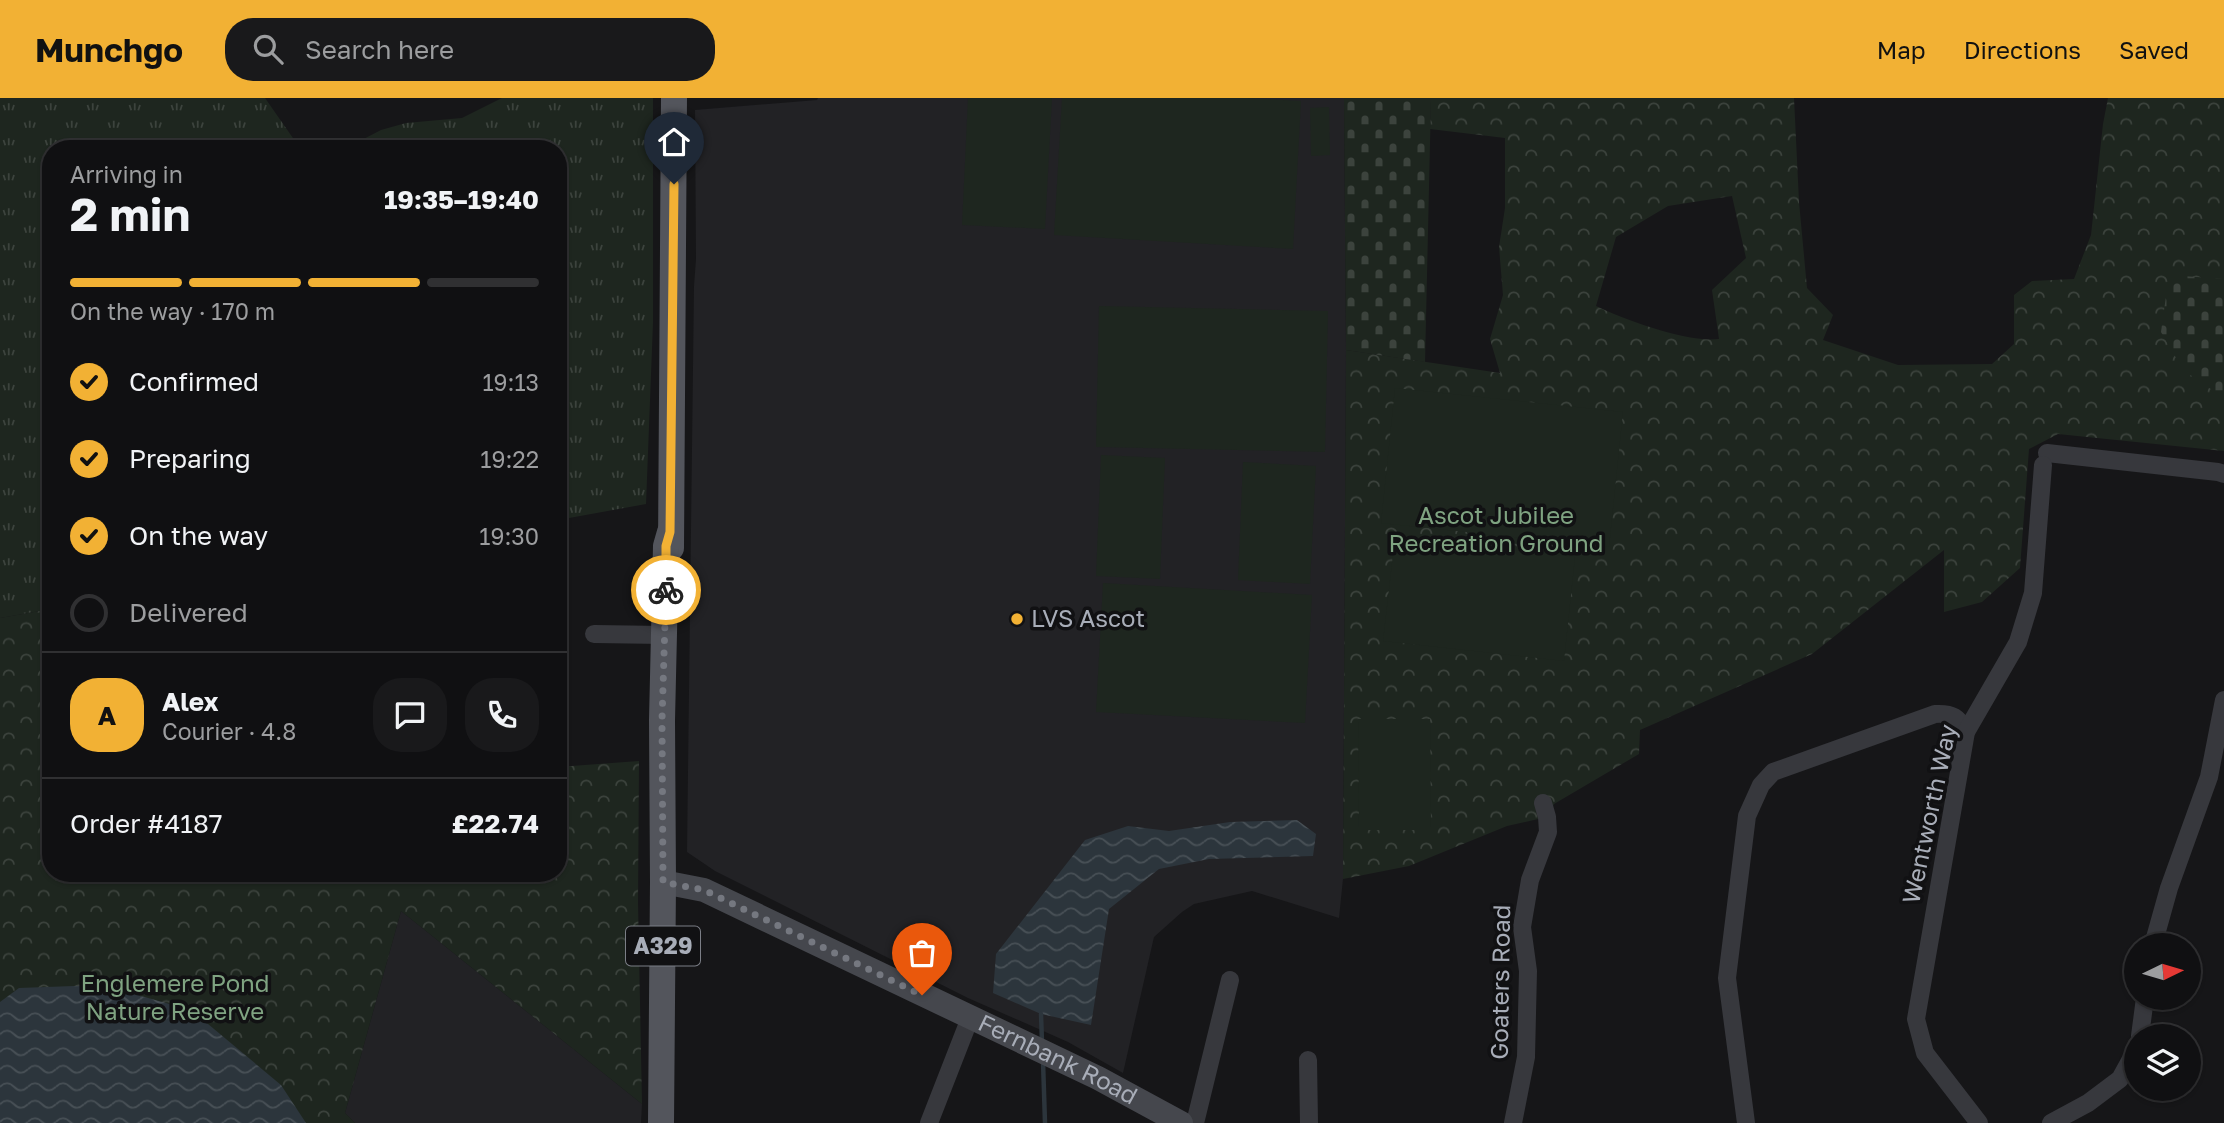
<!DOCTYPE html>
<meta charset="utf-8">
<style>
:root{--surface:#101012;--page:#19191b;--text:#f1f3f6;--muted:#9c9d9f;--line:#303032;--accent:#f2b134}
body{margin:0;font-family:"Golos Text",sans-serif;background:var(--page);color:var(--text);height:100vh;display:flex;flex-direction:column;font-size:26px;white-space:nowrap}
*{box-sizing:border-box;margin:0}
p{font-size:23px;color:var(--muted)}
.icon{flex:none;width:38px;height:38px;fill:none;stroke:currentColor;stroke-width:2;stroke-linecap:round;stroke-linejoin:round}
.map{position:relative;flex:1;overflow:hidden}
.panel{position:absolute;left:42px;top:42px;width:525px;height:742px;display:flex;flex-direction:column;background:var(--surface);border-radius:28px;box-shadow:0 2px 5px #0004,0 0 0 2px var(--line)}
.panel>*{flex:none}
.needle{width:46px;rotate:85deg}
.controls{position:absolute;left:2124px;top:835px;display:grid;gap:14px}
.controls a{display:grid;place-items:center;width:77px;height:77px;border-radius:50%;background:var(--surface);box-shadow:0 2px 5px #0004,0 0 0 2px var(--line);font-size:35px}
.pin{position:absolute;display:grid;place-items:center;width:60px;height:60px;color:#fff;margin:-72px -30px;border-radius:50% 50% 50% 0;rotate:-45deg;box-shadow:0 0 7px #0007}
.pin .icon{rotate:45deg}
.courier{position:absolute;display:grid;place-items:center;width:70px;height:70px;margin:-35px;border:5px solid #f2b134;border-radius:50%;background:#fff;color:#222;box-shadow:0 2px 9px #0007}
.head em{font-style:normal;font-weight:700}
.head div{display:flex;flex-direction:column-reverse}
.head{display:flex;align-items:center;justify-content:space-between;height:119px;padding:0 28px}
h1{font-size:46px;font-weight:700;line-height:52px}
.bar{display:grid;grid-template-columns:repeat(4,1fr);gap:10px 7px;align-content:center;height:84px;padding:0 28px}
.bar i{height:9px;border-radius:5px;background:var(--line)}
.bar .selected{background:var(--accent)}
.bar p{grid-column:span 4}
.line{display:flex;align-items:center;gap:18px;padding:0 28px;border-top:2px solid var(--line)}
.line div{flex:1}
.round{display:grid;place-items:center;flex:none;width:74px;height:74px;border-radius:28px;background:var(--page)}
ol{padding:0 28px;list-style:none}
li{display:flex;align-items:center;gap:21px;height:77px}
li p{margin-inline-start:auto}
li .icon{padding:7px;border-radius:50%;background:var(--accent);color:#111;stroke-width:4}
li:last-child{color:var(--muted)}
li i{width:38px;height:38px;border:4px solid var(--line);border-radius:50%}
header{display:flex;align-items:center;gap:42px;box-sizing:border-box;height:98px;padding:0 35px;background:var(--accent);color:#111}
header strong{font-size:33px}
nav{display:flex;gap:38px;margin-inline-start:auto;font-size:24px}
.search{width:490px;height:63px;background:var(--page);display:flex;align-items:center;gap:18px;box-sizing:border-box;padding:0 24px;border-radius:28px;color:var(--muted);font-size:26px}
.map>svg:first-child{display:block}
</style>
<header>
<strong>Munchgo</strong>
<div class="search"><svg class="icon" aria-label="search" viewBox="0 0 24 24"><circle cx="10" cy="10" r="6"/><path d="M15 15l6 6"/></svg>Search here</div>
<nav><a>Map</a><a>Directions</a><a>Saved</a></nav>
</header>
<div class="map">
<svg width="2224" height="1025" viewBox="0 0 2224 1025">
<defs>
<pattern id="grass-tufts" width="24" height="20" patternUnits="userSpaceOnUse" patternTransform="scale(1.75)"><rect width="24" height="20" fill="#1e261f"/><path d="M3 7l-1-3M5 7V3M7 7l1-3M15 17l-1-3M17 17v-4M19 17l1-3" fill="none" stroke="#3c433d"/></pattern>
<pattern id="forest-crowns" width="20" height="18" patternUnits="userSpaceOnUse" patternTransform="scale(1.75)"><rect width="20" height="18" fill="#1e261f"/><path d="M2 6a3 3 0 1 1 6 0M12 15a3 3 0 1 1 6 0" fill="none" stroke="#3c433d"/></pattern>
<pattern id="cemetery-stones" width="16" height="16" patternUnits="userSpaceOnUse" patternTransform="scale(1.75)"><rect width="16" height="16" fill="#1e261f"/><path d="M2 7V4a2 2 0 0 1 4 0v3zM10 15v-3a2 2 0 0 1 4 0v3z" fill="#3c433d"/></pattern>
<pattern id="water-waves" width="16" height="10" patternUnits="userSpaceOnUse" patternTransform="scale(1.75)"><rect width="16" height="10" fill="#2c353c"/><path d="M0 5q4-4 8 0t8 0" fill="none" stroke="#485056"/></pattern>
</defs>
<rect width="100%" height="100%" fill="#161618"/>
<!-- built -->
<g fill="#222225">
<path d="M818,0H1344L1346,252L1343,781L1339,820L1252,793L1194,806L1182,814L1154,839L1123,975L1068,944L968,900L715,773L687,754L694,188L696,161L695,12L817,2Z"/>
<path d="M401,813L642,1006L641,1025H355L345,1015Z"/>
</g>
<!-- grass -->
<g fill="url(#grass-tufts)">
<path d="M0,0H265L295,43L309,51H51V511L0,520Z"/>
<path d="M502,0H653V224L646,406L558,422V51H336L356,45L381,32L406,25L462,20Z"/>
</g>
<!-- forest -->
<g fill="url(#forest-crowns)" fill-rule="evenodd">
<path d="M1431,0H1794L1799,104L1807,190L1833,217L1823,242L1898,267L1992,266L2014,246V197L2032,183L2074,181L2091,137L2103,26L2108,0H2224V353L2058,336L2029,351L2020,470L1982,504L1944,514V452L1812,556L1640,632L1639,656L1554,706L1547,719L1507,728L1409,768L1343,781L1346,252L1500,275L1490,241L1503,197L1499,149L1505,110V40L1430,31ZM1732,98L1746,160L1712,192L1719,241C1687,245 1626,222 1596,208L1616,139L1668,108Z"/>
<path d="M51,511V775H558V669L639,663L638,805L642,1006L401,813L345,1015L355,1025H0V520Z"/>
</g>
<!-- cemetery -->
<g fill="url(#cemetery-stones)">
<path d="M1344,0H1431L1425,264L1346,252Z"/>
<path d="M2169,177L2224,181V300L2183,272L2161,234Z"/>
</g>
<!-- garden -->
<g fill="#1e261f">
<path d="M968,0H1052L1045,131L962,127Z"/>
<path d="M1062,0H1248L1301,3L1293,151L1054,137Z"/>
<path d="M1329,9L1330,57L1311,58L1310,10Z"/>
<path d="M1099,208L1328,213L1325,354L1096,349Z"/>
<path d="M1395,290L1623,314L1609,449L1381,425Z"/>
<path d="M1101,357L1165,360L1160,481L1096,478Z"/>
<path d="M1243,364L1316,368L1310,486L1238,482Z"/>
<path d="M1395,439L1575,459L1564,563L1383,543Z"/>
<path d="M1103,485L1312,497L1305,625L1096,614Z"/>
<path d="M1358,621H1430L1431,732H1359Z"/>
</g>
<!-- water -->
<g fill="url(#water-waves)">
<path d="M1297,722L1316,736L1313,758L1209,761L1159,771L1109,811L1091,927L1041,916L993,895L996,856L1085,742L1128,728L1169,733L1230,724Z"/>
<path d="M102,887L173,907L208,926L281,987L306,1025H0V904L19,890Z"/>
</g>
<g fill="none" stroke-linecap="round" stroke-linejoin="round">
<!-- stream -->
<g stroke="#2c353c" stroke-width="4.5">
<path d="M1041,916L1042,944"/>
<path d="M1043,963L1045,1025"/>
</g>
<!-- street -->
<g stroke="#37383d" stroke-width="18">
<path d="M2047,355L2218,374L2224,376"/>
<path d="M594,536L664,537"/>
<path d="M2153,847L2169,790L2209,679L2224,602"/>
<path d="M2140,938L2145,900"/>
<path d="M1308,962L1309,1025"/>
<path d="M929,1025L970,920"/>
<path d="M1195,1025L1230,882"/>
<path d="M1513,1025L1526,959L1528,873L1522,829L1530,782L1548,734L1547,719L1543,705"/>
<path d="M1746,1025L1727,880L1747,718L1761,687L1773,674L1935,616C1952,615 1959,619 1966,634"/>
<path d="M1979,1025L1925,955L1916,921L1966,634L2018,544L2033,495L2043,367"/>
<path d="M2051,1025L2088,1005L2120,981L2137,950"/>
</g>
<!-- secondary -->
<path stroke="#45474d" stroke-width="24" id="s1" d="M663,784L704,792L1098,980L1181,1025"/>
<!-- primary -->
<g stroke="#53555c" stroke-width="26">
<path d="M671,450L674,0"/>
<path d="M661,1025L663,784L662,622L666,448L670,434"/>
</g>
</g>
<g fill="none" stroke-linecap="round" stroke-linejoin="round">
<!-- done -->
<path stroke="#757880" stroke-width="7" stroke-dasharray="0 12.6" d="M666,492L662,622L663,784L704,792L922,897"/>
<!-- route -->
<path stroke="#f2b134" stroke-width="9" d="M666,492V448L670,434L674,86"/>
</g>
<!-- markers -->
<circle fill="#f2b134" stroke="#111113" stroke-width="2.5" cx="1017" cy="521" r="7"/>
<g text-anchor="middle" stroke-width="7" stroke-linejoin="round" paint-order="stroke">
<!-- shield labels -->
<rect fill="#111113" stroke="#7b7e86" stroke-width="2" x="626" y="828.5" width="74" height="39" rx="5"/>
<g font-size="23" font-weight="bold" fill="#a8adb8">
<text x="663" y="856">A329</text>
</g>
<!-- park labels -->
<g font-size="24" fill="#7fa381" stroke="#111113">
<text x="1496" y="426">Ascot Jubilee<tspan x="1496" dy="28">Recreation Ground</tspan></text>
<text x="175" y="894">Englemere Pond<tspan x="175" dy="28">Nature Reserve</tspan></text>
</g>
<!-- poi labels -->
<g font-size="24" fill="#a8adb8" stroke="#111113" text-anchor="start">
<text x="1031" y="529">LVS Ascot</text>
</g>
<!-- street labels -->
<g font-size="24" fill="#a8adb8" stroke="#111113">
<text transform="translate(1930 716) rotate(-78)" y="8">Wentworth Way</text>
<text transform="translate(1501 884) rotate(-89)" y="8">Goaters Road</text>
<text dy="8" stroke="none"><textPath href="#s1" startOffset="434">Fernbank Road</textPath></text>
</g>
</g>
</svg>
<div class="controls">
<a><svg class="needle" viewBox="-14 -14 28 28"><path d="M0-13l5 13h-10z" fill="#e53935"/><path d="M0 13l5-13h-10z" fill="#9c9d9f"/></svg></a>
<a><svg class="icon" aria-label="layers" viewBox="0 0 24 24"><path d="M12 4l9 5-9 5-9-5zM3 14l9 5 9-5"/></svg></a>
</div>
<div class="pin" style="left:922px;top:897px;background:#ea580c"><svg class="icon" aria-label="bag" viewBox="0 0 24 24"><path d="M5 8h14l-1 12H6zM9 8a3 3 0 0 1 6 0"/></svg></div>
<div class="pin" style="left:674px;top:86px;background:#1f2937"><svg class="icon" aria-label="home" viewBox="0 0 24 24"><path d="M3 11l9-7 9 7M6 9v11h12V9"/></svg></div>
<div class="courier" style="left:666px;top:492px"><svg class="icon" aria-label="bike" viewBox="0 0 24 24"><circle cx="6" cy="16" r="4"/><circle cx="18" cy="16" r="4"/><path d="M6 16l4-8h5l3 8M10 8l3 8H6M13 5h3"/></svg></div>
<section class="panel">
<div class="head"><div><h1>2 min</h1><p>Arriving in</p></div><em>19:35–19:40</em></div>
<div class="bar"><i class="selected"></i><i class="selected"></i><i class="selected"></i><i></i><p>On the way · 170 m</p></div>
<ol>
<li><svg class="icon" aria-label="check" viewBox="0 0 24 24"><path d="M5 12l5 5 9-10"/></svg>Confirmed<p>19:13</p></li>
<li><svg class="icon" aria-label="check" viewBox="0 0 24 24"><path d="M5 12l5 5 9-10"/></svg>Preparing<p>19:22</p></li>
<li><svg class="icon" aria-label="check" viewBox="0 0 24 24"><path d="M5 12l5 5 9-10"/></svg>On the way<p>19:30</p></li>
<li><i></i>Delivered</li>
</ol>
<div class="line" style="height:126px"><b class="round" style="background:var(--accent);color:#111">A</b><div><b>Alex</b><p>Courier · 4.8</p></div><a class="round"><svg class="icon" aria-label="chat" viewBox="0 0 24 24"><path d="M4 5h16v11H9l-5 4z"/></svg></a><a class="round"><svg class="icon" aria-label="phone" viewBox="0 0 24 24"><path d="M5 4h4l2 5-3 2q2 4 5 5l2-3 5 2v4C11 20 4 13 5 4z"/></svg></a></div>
<div class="line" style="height:91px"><div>Order #4187</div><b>£22.74</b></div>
</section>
</div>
